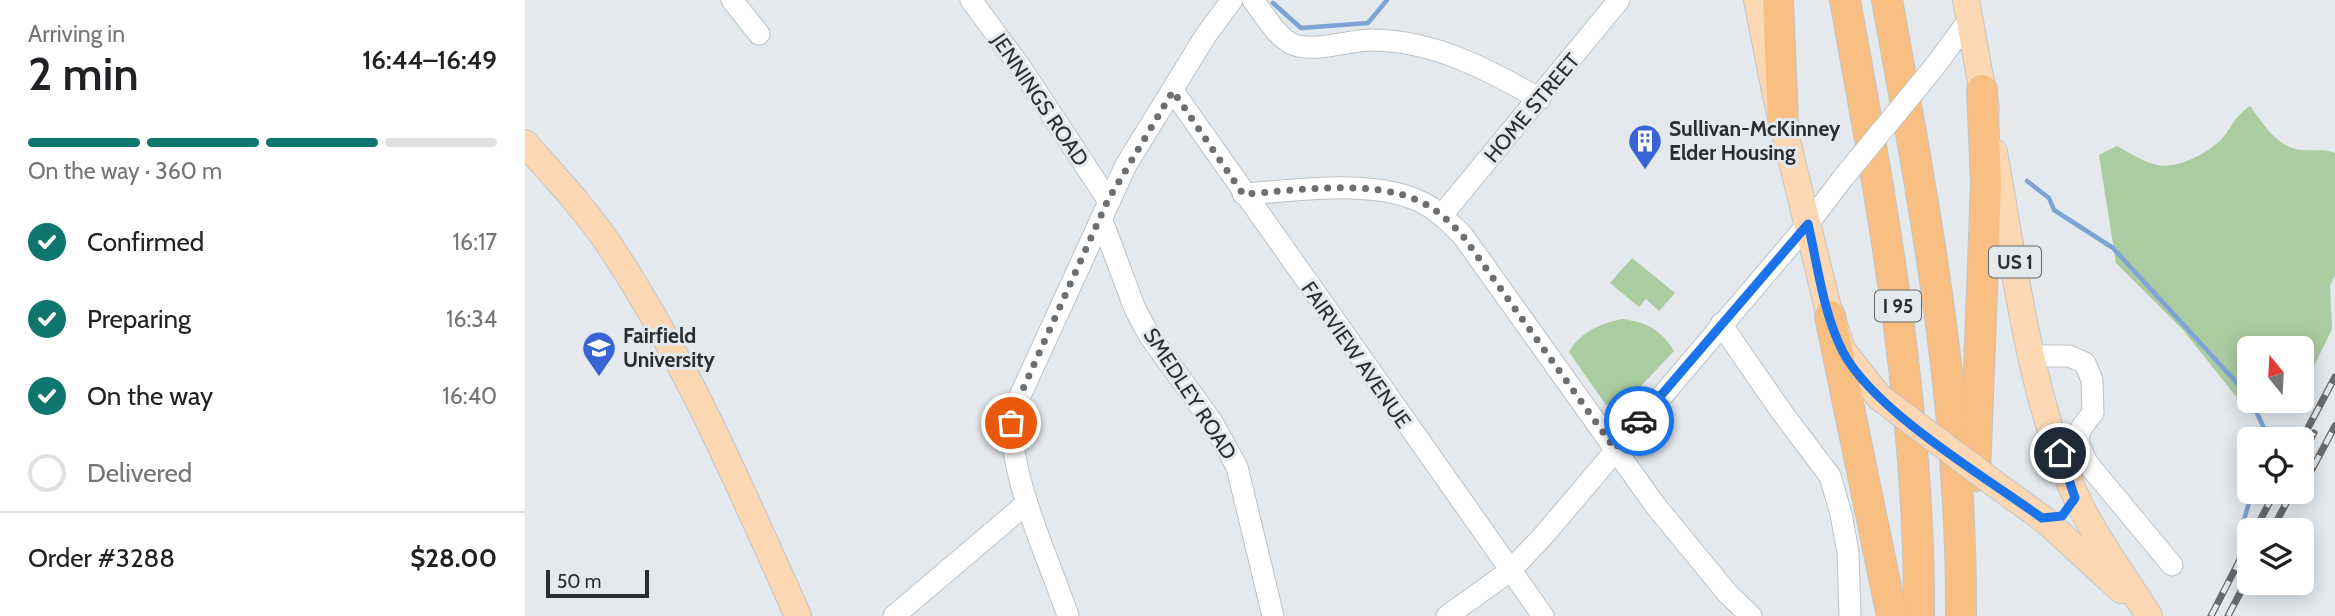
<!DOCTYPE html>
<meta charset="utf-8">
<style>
:root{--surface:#fff;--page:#f2f2f2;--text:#202124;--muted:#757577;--line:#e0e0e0;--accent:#0f766e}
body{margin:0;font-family:Cabin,sans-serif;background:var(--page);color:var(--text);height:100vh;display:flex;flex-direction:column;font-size:26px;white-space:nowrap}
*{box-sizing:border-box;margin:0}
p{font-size:23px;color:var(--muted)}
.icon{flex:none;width:38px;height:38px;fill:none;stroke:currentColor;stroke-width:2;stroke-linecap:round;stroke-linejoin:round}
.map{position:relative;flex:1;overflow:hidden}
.side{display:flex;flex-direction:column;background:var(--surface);width:525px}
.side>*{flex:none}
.needle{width:46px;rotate:342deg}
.buttons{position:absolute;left:1712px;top:336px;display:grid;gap:14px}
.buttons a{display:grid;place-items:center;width:77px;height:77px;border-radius:10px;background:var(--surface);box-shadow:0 4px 18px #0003;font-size:35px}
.scale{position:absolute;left:21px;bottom:18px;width:103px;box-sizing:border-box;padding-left:7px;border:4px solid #2b2e2f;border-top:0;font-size:19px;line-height:24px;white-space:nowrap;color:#2b2e2f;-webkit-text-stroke:5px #e3e9ed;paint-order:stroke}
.pin{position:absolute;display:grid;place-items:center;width:60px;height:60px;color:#fff;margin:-30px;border:4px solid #fff;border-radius:50%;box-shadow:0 2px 7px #0007}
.courier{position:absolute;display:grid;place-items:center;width:70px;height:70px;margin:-35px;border:5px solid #1a73e8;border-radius:50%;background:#fff;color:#222;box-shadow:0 2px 9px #0007}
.headline em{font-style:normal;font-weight:600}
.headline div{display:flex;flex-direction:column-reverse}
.headline{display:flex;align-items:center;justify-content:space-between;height:119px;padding:0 28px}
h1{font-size:46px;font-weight:600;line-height:52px}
.bar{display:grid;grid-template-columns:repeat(4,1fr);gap:10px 7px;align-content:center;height:84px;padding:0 28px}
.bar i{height:9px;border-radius:5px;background:var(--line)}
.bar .active{background:var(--accent)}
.bar p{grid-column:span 4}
.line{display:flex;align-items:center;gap:18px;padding:0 28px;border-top:2px solid var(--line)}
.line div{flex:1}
ol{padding:0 28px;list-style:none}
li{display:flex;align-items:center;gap:21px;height:77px}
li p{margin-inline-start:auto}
li .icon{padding:7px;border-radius:50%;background:var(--accent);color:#fff;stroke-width:4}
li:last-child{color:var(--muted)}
li i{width:38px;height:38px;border:4px solid var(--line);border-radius:50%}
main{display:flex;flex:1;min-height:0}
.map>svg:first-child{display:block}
</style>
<main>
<section class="side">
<div class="headline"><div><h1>2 min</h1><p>Arriving in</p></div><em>16:44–16:49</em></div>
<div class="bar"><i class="active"></i><i class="active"></i><i class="active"></i><i></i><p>On the way · 360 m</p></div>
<ol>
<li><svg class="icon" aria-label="check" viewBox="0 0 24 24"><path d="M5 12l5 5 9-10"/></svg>Confirmed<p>16:17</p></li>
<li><svg class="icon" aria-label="check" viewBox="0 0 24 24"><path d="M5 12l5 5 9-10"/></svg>Preparing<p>16:34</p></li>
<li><svg class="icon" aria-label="check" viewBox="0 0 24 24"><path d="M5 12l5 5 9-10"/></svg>On the way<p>16:40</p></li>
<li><i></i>Delivered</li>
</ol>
<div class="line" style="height:91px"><div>Order #3288</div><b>$28.00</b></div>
</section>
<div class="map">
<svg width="1810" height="616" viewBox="0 0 1810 616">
<rect width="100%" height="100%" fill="#e3e9ed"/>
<!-- green -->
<g fill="#abcba0">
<path d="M1725,106C1737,122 1749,143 1770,149C1784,152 1797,148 1810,153V275L1805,286L1807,329L1778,389L1776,348H1724V401H1768L1765,404L1721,409L1658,330L1591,263L1574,155L1592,146C1605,153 1618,162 1632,165C1653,170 1688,151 1700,135C1709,122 1712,115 1725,106Z"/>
<path d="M1107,258L1150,293L1134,311L1121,299L1114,307L1085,283Z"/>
<path d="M1097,319C1122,322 1136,330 1149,351L1097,406L1081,405L1044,352C1056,331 1075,324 1097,319Z"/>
</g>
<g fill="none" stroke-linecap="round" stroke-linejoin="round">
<!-- stream -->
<g stroke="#7ea4d6" stroke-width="4.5">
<path d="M748,3L776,28L843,23L862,0"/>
<path d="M1502,181L1524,198L1529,210L1588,248L1724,396"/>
<path d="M1726,401L1740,430L1739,439"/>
<path d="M1724,539L1715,534L1727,492"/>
</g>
<!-- minor casing -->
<g stroke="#bcc2c6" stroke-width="23">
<g id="minor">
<path d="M207,0L234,34"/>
<path d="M446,0L496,68L583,200"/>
<path d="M728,0C739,14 754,42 773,46C796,51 824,40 848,40C910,41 962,69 1015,99"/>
<path d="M1410,66L1444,20"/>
<path d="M648,91L1018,616"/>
<path d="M718,194C769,191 849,178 896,202C913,210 925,223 938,236L1130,505L1203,594L1226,616"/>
<path d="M917,215L1094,0"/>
<path d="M576,218L610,309L624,335L687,422L712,467L748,616"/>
<path d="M1196,324L1256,411L1305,476L1316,514L1323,552L1325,616"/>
<path d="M1508,356H1544L1560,363L1567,380L1568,413C1550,434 1549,439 1563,464L1647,565"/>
<path d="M369,616L502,503"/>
<path d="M543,616C524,559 480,469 488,411L601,165L681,35L707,0"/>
<path d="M922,616L985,571L1019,535L1283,224L1318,178"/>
</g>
</g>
<!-- major casing -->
<g stroke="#c4c4c5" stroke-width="28">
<g id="major">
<path d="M1232,0L1251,96L1305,316L1318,351L1354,397"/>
<path d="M1441,0L1461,110"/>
<path d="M0,143C29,176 60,209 85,246C162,362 216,489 273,616"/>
<path d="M1469,152C1490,265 1504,399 1554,503C1573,542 1601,579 1624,616"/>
<path d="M1466,481L1521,521L1596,590"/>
</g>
</g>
<!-- highway casing -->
<g stroke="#c4c4c5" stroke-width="32">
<g id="highway">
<path d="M1253,0L1258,122"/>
<path d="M1320,0C1357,205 1395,407 1394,616"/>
<path d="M1362,0C1400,209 1437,402 1436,616"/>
<path d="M1305,316L1367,616"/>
<path d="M1450,476L1461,183L1457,90"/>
</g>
</g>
<!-- minor -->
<use href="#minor" stroke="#fff" stroke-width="21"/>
<!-- major -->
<use href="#major" stroke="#fbd8b3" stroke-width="26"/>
<!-- highway -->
<use href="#highway" stroke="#f9be81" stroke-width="30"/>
<!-- rail casing -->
<g stroke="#686c6e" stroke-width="7">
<g id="rail">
<path d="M1776,441L1810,377"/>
<path d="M1776,458L1789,433"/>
<path d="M1776,490L1810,426"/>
<path d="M1730,530L1750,492"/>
<path d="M1747,530L1767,492"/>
<path d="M1686,616L1724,542"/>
<path d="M1703,616L1724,576"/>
</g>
</g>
<!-- rail -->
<use href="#rail" stroke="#e3e9ed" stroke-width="4.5" stroke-dasharray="13" stroke-linecap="butt"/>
<!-- minor-bridge casing -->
<g stroke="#bcc2c6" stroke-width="23" stroke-linecap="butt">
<path id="minor-bridge" d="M1318,178L1410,66"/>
</g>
<!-- major-bridge casing -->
<g stroke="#c4c4c5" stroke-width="28" stroke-linecap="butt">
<path id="major-bridge" d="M1354,397L1466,481"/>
</g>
<!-- minor-bridge -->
<use href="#minor-bridge" stroke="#fff" stroke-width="21"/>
<!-- major-bridge -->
<use href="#major-bridge" stroke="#fbd8b3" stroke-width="26"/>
</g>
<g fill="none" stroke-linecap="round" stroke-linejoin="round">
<!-- done -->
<path stroke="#6b6f72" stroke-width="7" stroke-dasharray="0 12.6" d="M486,423L497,391L583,200L648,91L718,194C769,191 849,178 896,202C913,210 925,222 938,236L1090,449L1114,421"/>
<!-- route -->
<path stroke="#1a73e8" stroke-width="9" d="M1114,421L1283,224C1293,266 1298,313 1318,352C1350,412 1460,477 1517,518L1537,516L1550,498L1535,453"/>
</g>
<!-- icons -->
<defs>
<g id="building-pin" transform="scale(1.75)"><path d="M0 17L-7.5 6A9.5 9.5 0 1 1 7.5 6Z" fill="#3864d5" stroke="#e3e9ed"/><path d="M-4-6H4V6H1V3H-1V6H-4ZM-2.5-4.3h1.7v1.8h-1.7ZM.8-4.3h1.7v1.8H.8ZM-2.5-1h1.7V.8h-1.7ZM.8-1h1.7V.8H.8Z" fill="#fff"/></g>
<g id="university-pin" transform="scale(1.75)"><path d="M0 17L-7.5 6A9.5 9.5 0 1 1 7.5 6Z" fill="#3864d5" stroke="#e3e9ed"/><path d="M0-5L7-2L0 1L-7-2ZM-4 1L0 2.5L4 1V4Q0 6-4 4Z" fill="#fff"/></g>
</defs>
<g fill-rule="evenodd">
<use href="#building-pin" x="1120" y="141"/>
<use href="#university-pin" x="74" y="348"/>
</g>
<g text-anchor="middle" stroke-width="6" stroke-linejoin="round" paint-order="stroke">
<!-- shield labels -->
<g fill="#e3e9ed" stroke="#626668" stroke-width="2">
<rect x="1464" y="246.5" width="52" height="31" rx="5"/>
<rect x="1350" y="290.5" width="46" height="31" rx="5"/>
</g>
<g font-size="19" font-weight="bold" fill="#2b2e2f">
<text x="1490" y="269">US 1</text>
<text x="1373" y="313">I 95</text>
</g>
<!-- street labels -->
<g font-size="21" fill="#2b2e2f" stroke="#e3e9ed">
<text transform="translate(515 100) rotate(56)" y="7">JENNINGS ROAD</text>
<text transform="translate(1007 108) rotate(-50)" y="7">HOME STREET</text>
<text transform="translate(831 355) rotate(55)" y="7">FAIRVIEW AVENUE</text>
<text transform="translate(665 394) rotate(57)" y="7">SMEDLEY ROAD</text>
</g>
<!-- poi labels -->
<g font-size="21" font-weight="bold" fill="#2b2e2f" stroke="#e3e9ed" text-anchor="start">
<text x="1144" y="136">Sullivan-McKinney<tspan x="1144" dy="24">Elder Housing</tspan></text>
<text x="98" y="343">Fairfield<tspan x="98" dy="24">University</tspan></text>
</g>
</g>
</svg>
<div class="buttons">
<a><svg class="needle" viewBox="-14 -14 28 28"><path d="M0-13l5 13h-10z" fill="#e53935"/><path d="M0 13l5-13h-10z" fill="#757577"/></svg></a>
<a><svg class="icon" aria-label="locate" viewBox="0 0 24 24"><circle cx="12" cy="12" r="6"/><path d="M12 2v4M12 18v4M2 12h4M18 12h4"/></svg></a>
<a><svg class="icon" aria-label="layers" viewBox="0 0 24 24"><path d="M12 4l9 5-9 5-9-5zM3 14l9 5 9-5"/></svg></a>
</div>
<div class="scale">50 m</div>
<div class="pin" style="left:486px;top:423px;background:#ea580c"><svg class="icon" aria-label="bag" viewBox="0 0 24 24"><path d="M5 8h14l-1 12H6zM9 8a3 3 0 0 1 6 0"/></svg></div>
<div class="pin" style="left:1535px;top:453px;background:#1f2937"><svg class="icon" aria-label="home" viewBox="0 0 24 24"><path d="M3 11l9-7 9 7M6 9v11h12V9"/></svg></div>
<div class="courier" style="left:1114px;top:421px"><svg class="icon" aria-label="car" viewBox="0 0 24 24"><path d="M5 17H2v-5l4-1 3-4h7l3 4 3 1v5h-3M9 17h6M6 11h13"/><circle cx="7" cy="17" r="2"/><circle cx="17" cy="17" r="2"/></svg></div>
</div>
</main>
